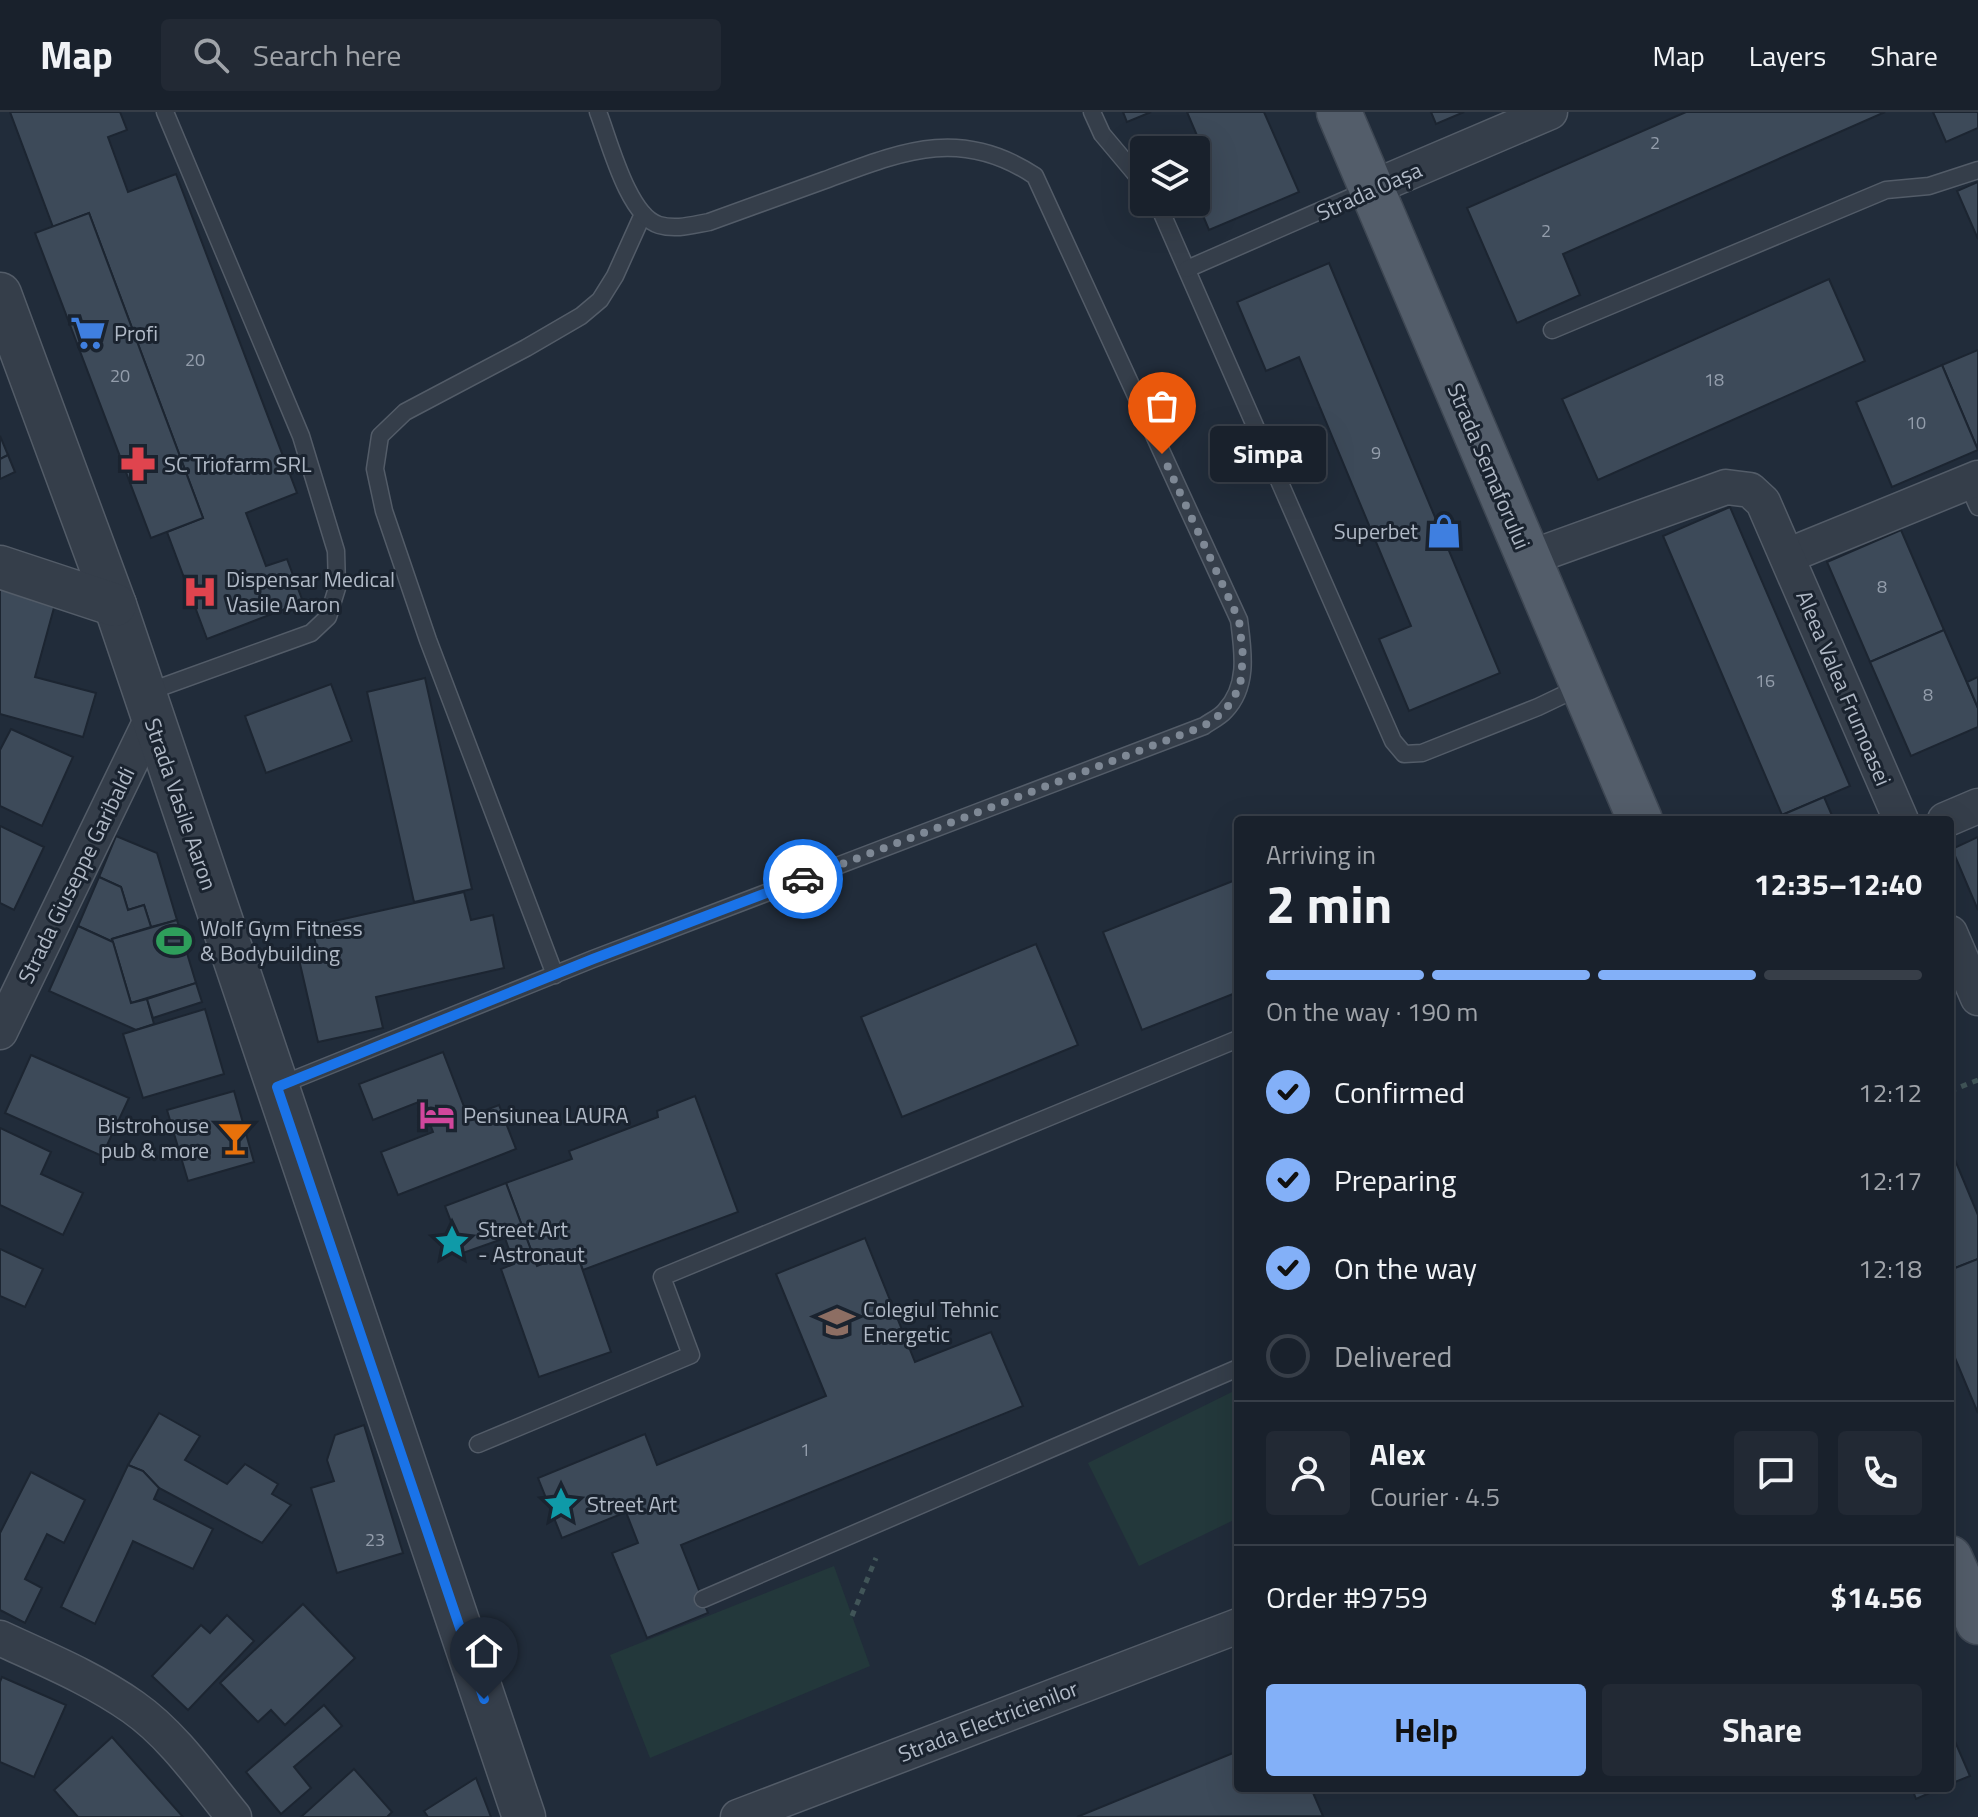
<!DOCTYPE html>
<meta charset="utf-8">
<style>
:root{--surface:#19212c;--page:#222934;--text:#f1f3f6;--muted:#9fa3a9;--line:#373e48;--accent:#83b0f8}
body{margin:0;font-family:"Titillium Web",sans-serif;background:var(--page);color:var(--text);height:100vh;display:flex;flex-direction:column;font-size:30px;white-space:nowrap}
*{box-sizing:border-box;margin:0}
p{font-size:26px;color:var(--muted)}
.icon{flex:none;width:44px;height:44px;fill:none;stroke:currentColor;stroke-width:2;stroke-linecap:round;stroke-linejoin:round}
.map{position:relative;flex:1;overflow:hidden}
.panel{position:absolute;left:1234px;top:704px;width:720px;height:976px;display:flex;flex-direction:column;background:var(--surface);border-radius:8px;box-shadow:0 8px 32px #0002,0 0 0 2px var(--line)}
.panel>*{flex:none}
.controls{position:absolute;left:1130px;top:24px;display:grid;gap:16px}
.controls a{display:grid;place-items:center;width:80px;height:80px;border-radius:8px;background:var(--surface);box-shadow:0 8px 32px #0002,0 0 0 2px var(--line);font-size:40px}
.pin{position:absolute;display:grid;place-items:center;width:68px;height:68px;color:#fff;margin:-82px -34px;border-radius:50% 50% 50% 0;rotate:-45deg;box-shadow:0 0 8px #0007}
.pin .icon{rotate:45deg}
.courier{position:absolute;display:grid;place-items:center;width:80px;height:80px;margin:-40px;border:6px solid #1a73e8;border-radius:50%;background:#fff;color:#222;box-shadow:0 2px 10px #0007}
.bubble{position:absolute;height:56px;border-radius:8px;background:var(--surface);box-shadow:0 8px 32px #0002,0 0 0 2px var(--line);font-size:26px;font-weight:700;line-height:56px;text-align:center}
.summary em{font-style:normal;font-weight:700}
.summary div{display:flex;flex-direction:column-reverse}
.summary{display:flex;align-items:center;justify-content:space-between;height:136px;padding:0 32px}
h1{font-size:52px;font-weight:700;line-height:60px}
.bar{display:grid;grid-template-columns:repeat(4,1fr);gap:12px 8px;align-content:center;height:96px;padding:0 32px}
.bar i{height:10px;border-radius:6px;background:var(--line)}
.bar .current{background:var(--accent)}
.bar p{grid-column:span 4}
.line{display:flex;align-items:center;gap:20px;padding:0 32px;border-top:2px solid var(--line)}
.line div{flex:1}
.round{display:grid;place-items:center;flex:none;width:84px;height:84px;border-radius:8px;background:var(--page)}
ol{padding:0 32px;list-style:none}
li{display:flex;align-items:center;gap:24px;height:88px}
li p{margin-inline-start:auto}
li .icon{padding:8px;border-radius:50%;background:var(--accent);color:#111;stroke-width:4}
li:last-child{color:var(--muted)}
li i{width:44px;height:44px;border:4px solid var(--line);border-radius:50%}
.cta{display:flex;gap:16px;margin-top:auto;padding:16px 32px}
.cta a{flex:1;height:92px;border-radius:8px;background:var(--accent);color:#111;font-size:32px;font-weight:700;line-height:92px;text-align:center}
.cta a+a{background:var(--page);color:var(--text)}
header{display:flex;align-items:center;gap:48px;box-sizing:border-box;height:112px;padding:0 40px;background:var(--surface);border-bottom:2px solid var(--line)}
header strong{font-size:38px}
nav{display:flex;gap:44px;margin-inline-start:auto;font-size:28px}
.search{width:560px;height:72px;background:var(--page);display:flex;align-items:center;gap:20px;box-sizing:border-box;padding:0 28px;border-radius:8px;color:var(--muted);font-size:30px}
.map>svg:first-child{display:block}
</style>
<header>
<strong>Map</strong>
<div class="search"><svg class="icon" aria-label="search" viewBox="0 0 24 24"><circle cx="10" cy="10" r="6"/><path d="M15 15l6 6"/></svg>Search here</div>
<nav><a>Map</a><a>Layers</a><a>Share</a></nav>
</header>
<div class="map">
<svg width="1978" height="1705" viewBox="0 0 1978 1705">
<rect width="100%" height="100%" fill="#212c3a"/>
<!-- green -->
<g fill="#23383b">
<path d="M1238,1277V1406L1139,1454L1088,1351Z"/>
<path d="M834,1454L870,1554L650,1646L610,1543Z"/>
</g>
<!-- building -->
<g fill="#3d4a59" stroke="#1c2531" stroke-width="2">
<path d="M10,0H120L127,18L108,25L128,80L176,62L297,381L246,401L266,454L287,447L303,490L207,527L167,420L203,406L89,101L53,115Z"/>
<path d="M1123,0H1151L1127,10Z"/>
<path d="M1187,0H1264L1299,80L1209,118L1196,87V43L1204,40Z"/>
<path d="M1431,0H1464L1436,12Z"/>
<path d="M1686,0H1885L1563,142L1580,183L1517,211L1467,96Z"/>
<path d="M1933,0H1978V16L1946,30Z"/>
<path d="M1978,70V127L1957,79Z"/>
<path d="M89,101L203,406L151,426L35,121Z"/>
<path d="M1329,151L1500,561L1409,599L1379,527L1411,514L1299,245L1266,259L1237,190Z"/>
<path d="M1829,167L1865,249L1598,368L1562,287Z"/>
<path d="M1978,238V338L1942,253Z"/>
<path d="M1942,253L1978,338L1892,375L1856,290Z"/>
<path d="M0,324L8,343L0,347Z"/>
<path d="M8,343L15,360L0,367V347Z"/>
<path d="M1730,395L1850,674L1782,703L1663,424Z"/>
<path d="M1901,418L1944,518L1870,550L1827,450Z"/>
<path d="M0,477L55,492L35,565L96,581L83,625L0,602Z"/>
<path d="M1944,518L1978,596V615L1911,644L1870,550Z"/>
<path d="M1978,565V596L1967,570Z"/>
<path d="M425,566L472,777L414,790L367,580Z"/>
<path d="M331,572L352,629L266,661L245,604Z"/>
<path d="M11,617L73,645L42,714L0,694V638Z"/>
<path d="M1824,685L1834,708H1770L1782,703Z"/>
<path d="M0,714L44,735L14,798L0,791Z"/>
<path d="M116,724L157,741L177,808L151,815L144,793L128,798L121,775L99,765Z"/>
<path d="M1978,725V798L1952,737Z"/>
<path d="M99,765L121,775L128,798L144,793L151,815L112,827L113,830L78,814Z"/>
<path d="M1238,767V880L1142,918L1103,820Z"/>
<path d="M464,780L471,808L493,803L504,856L376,885L383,916L318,930L298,843L317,839L312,814Z"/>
<path d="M177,808L196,871L131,891L112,827Z"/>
<path d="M78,814L113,830L131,891L147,887L154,912L136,918L49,879Z"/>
<path d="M1036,832L1078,933L902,1005L861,905Z"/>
<path d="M196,871L202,890L153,906L147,887Z"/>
<path d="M205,897L224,962L143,986L123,922Z"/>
<path d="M443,940L468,1005L499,993L516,1037L398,1083L381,1040L433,1020L421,989L373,1008L359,972Z"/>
<path d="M31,943L129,986L102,1044L5,1001Z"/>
<path d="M234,979L254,1050L188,1069L167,998Z"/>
<path d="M695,984L738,1100L583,1158L576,1139L537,1154L506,1071L572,1047L569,1039L658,1005L657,999Z"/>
<path d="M0,1016L51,1040L41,1062L83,1081L63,1123L0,1093Z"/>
<path d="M1950,1036L1978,1103V1147L1950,1158Z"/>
<path d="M506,1071L537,1154L576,1139L611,1240L539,1265L501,1157L514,1152L505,1126L463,1141L445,1094Z"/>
<path d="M865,1126L915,1250L991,1220L1023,1294L681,1433L708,1501L647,1526L612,1441L638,1431L626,1400L562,1426L538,1366L645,1322L657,1353L826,1284L776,1162Z"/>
<path d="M0,1137L43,1157L25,1195L0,1184Z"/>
<path d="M1978,1147V1301L1950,1234V1158Z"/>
<path d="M159,1301L200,1324L185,1348L227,1372L245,1352L278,1372L272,1382L291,1393L262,1431L159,1376L143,1359L128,1353Z"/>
<path d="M364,1313L403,1441L337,1461L311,1376L334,1369L327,1348L335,1323Z"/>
<path d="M128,1353L143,1359L159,1376L154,1387L213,1417L193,1457L133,1429L95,1512L61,1495Z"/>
<path d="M31,1360L85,1388L64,1431L47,1422L25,1467L42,1476L25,1511L0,1498V1421Z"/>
<path d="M303,1492L355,1546L285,1613L271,1598L258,1610L220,1571Z"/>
<path d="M227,1503L254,1529L188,1598L152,1564L201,1513L210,1521Z"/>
<path d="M2,1565L66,1593L34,1665L0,1650V1570Z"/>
<path d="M324,1593L342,1614L294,1655L311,1676L281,1702L246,1660Z"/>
<path d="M1950,1618L1970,1664L1950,1672Z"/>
<path d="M112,1625L183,1705H78L54,1678Z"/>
<path d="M1238,1639V1676H1311L1323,1704L1077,1705Z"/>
<path d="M354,1657L392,1700L387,1705H301Z"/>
<path d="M476,1666L491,1705H428L424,1699Z"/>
<path d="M1912,1676H1941L1916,1687Z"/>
</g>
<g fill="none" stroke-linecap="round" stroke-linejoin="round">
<!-- service casing -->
<g stroke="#535c68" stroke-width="19">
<g id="service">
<path d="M1092,0L1102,22L1144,72"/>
<path d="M1157,90L1393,629L1404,642L1422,641L1538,595L1582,574"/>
<path d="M1187,157L1370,77"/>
<path d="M1552,218L1886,78L1929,74L1978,58"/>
<path d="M1967,370L1978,395"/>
<path d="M145,581L311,521L328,505L337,476L336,439L301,324L165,0"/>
<path d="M555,863L428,528L384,399L375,357L380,324L405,300L526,236L581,204L600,188L615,164L643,102"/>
<path d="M278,974L593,847L1204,614C1211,609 1220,605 1225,599C1249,574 1243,539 1239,508L1035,64C960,14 901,40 825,68C786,82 748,96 709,110C692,113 676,118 659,113C628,104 609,28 598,0"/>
<path d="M478,1332L691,1243L662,1165L1238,927"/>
<path d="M703,1487L1238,1256"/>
</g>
</g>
<!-- minor casing -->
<g stroke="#535c68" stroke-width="37">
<g id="minor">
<path d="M1372,76L1550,0"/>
<path d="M1787,444L1978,366"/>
<path d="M1529,446L1726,375L1750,378L1763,390L1901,708"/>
<path d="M1945,708L1978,694"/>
<path d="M1950,821L1978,886"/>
<path d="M0,920L152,606"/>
<path d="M0,1526C45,1547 92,1566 133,1595C173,1623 203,1667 234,1705"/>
<path d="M738,1705L1238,1514"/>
</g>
</g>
<!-- tertiary casing -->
<g stroke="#535c68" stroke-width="45">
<g id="tertiary">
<path d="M0,182L115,493L524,1705"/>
<path d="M0,455L115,493"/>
</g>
</g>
<!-- primary casing -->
<g stroke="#3e4753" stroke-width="47">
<g id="primary">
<path d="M1339,0L1640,708"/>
<path d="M1950,1446L1978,1510"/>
</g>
</g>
<!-- path -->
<g stroke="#415558" stroke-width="5" stroke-dasharray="6 6" stroke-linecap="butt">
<path d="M1950,979L1978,968"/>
<path d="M852,1504L876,1446"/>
</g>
<!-- service -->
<use href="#service" stroke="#353e4a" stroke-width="16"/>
<!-- minor -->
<use href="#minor" stroke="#353e4a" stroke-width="34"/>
<!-- tertiary -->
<use href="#tertiary" stroke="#353e4a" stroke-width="42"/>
<!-- primary -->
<use href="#primary" stroke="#535d6a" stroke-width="44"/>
</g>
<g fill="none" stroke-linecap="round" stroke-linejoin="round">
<!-- done -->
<path stroke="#7e8895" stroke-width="8" stroke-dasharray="0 14.4" d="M803,767L1204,614L1225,599L1240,575L1243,544L1239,508L1162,342"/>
<!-- route -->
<path stroke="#1a73e8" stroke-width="10" d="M484,1587L277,975L593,847L803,767"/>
</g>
<!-- icons -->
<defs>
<g id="supermarket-bare" transform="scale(2.76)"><path d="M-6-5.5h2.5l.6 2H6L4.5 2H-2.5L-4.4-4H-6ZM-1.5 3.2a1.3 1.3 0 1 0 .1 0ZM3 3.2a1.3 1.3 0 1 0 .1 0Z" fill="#3f7fe0" stroke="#1a232f" stroke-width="2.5" paint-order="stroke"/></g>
<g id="pharmacy-bare" transform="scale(2.76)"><path d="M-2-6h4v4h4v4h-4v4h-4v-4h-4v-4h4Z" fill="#e0444e" stroke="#1a232f" stroke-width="2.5" paint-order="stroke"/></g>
<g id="shop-bare" transform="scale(2.76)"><path d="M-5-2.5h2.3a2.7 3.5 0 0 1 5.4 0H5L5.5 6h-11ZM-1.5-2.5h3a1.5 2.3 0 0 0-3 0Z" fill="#3f7fe0" stroke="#1a232f" stroke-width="2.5" paint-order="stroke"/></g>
<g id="hospital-bare" transform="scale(2.76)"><path d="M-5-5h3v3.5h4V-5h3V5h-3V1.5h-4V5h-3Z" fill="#e0444e" stroke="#1a232f" stroke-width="2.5" paint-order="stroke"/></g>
<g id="stadium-bare" transform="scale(2.76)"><path d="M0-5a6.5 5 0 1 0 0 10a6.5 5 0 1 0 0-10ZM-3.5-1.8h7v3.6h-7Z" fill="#2e9e5b" stroke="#1a232f" stroke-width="2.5" paint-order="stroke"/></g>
<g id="hotel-bare" transform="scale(2.76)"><path d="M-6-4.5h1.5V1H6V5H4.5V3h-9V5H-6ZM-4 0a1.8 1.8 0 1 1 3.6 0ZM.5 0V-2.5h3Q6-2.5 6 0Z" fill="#d1479c" stroke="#1a232f" stroke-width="2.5" paint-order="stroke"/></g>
<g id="bar-bare" transform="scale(2.76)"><path d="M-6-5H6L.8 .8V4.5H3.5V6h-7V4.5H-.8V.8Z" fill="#e8710a" stroke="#1a232f" stroke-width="2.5" paint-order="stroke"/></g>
<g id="sight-bare" transform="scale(2.76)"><path d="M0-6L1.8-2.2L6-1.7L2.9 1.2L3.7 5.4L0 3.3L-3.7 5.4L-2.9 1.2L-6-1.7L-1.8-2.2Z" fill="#0f9aa8" stroke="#1a232f" stroke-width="2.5" paint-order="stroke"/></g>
<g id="school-bare" transform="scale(2.76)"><path d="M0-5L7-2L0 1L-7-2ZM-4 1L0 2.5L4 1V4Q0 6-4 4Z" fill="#8d6e63" stroke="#1a232f" stroke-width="2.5" paint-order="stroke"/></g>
</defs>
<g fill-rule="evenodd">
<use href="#supermarket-bare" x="88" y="221"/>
<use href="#pharmacy-bare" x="138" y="352"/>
<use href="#shop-bare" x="1444" y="419"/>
<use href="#hospital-bare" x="200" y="480"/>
<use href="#stadium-bare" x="174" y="829"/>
<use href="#hotel-bare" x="437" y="1003"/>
<use href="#bar-bare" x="235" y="1026"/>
<use href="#sight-bare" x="452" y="1130"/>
<use href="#school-bare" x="837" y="1210"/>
<use href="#sight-bare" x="561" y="1392"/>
</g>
<g text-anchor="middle" stroke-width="6" stroke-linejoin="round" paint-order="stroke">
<!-- number labels -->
<g font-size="18" fill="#939dab">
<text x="1655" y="37">2</text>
<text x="1546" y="125">2</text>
<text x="195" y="254">20</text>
<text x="120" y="270">20</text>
<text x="1714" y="274">18</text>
<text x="1916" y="317">10</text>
<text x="1376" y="347">9</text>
<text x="1882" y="481">8</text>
<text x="1765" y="575">16</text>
<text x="1928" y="589">8</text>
<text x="805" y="1344">1</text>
<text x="375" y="1434">23</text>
</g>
<!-- street labels -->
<g font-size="22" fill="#b0b9c6" stroke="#1a232f">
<text transform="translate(1369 79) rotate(-24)" y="8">Strada Oașa</text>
<text transform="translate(1489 354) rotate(67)" y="8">Strada Semaforului</text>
<text transform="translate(1844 576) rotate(67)" y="8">Aleea Valea Frumoasei</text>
<text transform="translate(181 692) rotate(71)" y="8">Strada Vasile Aaron</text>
<text transform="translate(76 763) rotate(-64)" y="8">Strada Giuseppe Garibaldi</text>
<text transform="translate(988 1609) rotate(-21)" y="8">Strada Electricienilor</text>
</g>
<!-- poi labels -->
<g font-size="22" fill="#b0b9c6" stroke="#1a232f" text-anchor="start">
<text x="114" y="229">Profi</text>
<text x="164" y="360">SC Triofarm SRL</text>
<text x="1418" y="427" text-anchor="end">Superbet</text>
<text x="226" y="475">Dispensar Medical<tspan x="226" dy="25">Vasile Aaron</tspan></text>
<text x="200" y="824">Wolf Gym Fitness<tspan x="200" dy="25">&amp; Bodybuilding</tspan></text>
<text x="463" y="1011">Pensiunea LAURA</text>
<text x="209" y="1021" text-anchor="end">Bistrohouse<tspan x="209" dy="25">pub &amp; more</tspan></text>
<text x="478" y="1125">Street Art<tspan x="478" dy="25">- Astronaut</tspan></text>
<text x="863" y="1205">Colegiul Tehnic<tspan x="863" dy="25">Energetic</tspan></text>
<text x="587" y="1400">Street Art</text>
</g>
</g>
</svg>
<div class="controls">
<a><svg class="icon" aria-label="layers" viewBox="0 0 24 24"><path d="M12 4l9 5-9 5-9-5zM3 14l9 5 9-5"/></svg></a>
</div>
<div class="pin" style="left:1162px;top:342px;background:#ea580c"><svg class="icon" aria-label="bag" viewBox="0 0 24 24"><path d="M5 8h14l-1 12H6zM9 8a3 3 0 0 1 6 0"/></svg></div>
<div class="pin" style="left:484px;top:1587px;background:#1f2937"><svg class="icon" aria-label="home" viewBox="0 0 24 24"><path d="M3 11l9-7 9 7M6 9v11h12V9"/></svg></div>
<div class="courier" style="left:803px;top:767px"><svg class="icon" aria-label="car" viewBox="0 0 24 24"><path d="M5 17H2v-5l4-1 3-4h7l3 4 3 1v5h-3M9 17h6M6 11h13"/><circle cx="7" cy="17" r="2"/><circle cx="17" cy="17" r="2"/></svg></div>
<div class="bubble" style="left:1210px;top:314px;width:116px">Simpa</div>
<section class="panel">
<div class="summary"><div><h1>2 min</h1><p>Arriving in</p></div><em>12:35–12:40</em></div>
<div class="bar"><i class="current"></i><i class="current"></i><i class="current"></i><i></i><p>On the way · 190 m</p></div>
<ol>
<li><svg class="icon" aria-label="check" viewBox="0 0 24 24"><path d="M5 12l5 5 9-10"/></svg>Confirmed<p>12:12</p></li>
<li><svg class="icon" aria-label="check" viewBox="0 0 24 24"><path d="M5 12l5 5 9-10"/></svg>Preparing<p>12:17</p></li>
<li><svg class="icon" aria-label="check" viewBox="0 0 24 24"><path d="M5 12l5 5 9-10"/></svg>On the way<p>12:18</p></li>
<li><i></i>Delivered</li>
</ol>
<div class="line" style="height:144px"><a class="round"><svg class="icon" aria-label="person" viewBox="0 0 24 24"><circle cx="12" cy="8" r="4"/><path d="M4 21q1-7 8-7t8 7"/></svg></a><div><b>Alex</b><p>Courier · 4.5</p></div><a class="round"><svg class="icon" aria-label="chat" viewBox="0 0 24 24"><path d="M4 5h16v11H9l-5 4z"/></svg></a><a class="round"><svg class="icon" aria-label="phone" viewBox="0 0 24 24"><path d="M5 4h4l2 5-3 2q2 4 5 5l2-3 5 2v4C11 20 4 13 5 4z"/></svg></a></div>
<div class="line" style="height:104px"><div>Order #9759</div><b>$14.56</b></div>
<div class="cta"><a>Help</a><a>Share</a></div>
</section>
</div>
